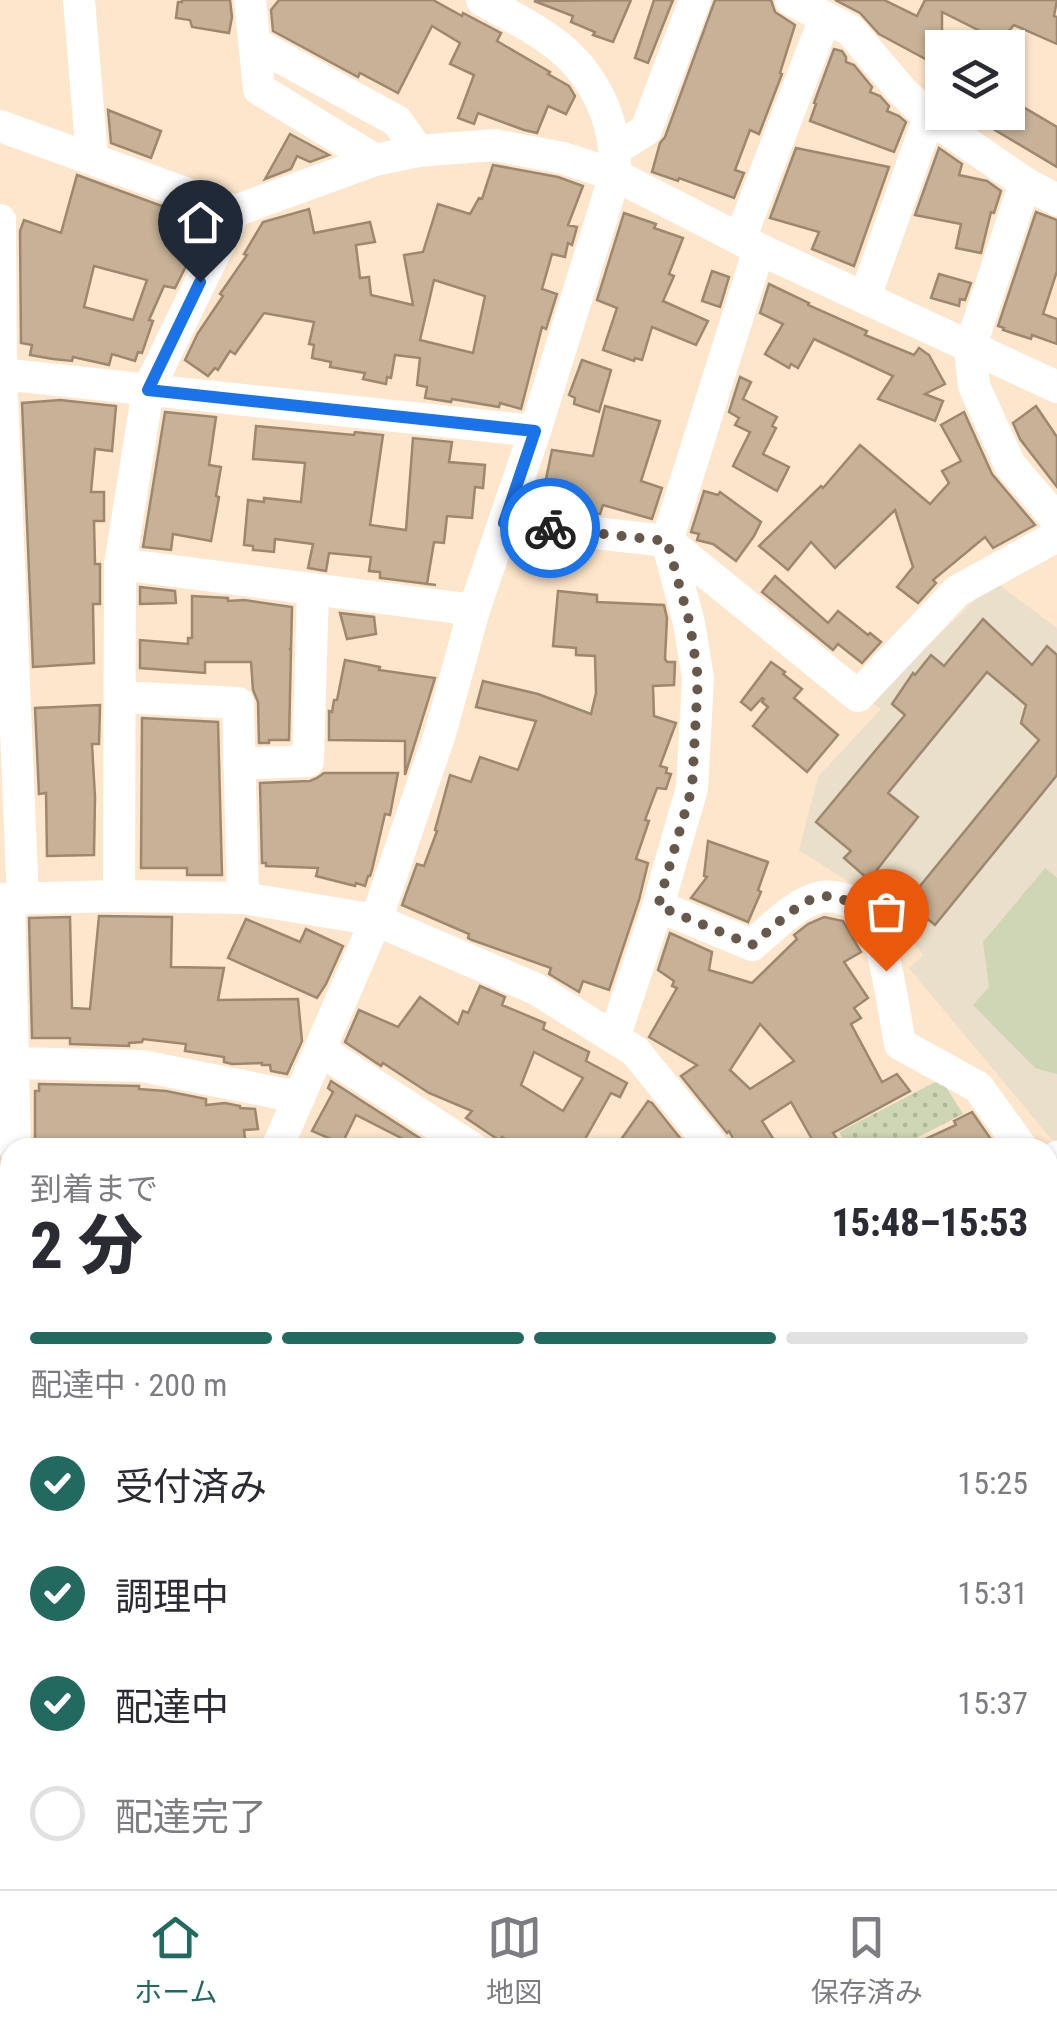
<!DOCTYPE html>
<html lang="ja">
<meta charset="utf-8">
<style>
:root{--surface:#fff;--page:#f7f7f7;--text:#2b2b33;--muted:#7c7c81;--line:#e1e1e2;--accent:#226a5f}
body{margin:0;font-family:"Roboto Condensed","Noto Sans JP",sans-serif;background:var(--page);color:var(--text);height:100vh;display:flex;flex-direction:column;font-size:38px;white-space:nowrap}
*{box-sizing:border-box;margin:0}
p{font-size:32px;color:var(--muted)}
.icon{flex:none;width:55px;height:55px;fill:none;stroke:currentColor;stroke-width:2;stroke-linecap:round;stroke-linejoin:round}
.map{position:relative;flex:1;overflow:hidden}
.side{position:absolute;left:0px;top:1138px;width:1058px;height:752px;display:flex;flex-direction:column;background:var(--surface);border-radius:30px 30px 0 0;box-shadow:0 2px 8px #0004}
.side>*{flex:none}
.controls{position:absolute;left:925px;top:30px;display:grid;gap:20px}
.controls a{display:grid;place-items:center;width:100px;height:100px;border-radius:0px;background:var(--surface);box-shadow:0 2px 8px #0004;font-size:50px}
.pin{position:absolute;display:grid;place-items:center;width:85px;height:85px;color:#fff;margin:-102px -42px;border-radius:50% 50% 50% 0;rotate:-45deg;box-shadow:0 0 10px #0007}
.pin .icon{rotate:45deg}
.courier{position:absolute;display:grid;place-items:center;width:100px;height:100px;margin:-50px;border:8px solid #1a73e8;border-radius:50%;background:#fff;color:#222;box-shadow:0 2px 12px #0007}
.head em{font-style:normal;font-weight:800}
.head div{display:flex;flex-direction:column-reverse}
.head{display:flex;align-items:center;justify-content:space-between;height:170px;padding:0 30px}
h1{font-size:65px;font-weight:800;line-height:75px}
.bar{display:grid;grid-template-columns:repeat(4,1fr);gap:15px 10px;align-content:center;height:120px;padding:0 30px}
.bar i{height:12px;border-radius:8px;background:var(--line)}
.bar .current{background:var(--accent)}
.bar p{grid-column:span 4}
ol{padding:0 30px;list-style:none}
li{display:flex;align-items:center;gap:30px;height:110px}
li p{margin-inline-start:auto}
li .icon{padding:10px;border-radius:50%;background:var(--accent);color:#fff;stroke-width:4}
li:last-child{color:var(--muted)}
li i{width:55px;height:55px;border:5px solid var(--line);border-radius:50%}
.tab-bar{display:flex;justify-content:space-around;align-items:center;height:140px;border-top:2px solid var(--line);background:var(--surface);font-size:28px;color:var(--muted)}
.tab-bar a{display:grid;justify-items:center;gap:5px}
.tab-bar .current{color:var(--accent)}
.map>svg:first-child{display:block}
</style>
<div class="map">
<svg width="1057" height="1889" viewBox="0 0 1057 1889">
<defs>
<pattern id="grass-dots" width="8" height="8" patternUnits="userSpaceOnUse" patternTransform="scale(2.5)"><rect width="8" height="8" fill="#cfd6b6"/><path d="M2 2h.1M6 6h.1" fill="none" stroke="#b1b69b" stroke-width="1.8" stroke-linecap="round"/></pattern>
</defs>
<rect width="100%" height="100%" fill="#fde6cb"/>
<!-- education -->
<g fill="#e9dfca">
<path d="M994,581L1057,628V1140L1053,1141L909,968L923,955L888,907L799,850L818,777L881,709L871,702Z"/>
<path d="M345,1880H725L723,1889H342Z"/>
</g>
<!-- grass -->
<path fill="url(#grass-dots)" d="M941,1079L963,1114L899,1147H848L839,1132Z"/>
<!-- pitch -->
<path fill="#cfd6b6" d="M1045,868L1057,878V1074L1035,1068L973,1005L989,987L983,942Z"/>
<!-- building -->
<g fill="#c7b197" stroke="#9d886f" stroke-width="2.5" fill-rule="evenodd">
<path d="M182,0H230L232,17L229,33L192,27L190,20L176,18L178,2H182Z"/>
<path d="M279,0H433L462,16L463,13L501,33L497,41L550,72L548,74L569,86L575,96L566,114L548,106L537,133L524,130L478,113L474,124L458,118L474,75L450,64L460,43L432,26L398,93L360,73L358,77L273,31L271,10Z"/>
<path d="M631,0L613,42L593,35L595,32L571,22L573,16L534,1Z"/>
<path d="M654,0H673L648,63L635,58Z"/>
<path d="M715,0H771L775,12L795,25L780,73L782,74L759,134L750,130L735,170L744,173L734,198L679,178L678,181L652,172L660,143L665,137Z"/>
<path d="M835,0H884L917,16L925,0H1057L1054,16L1057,17V44L1014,25L1000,41L942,12V42L933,63L879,34L860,13Z"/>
<path d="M834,49L842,51L846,57V62L854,65L872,87L870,92L880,96L889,106L887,111L899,116L906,122L894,152L810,121L816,104L814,103Z"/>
<path d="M1013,101L1057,127V167L995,130Z"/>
<path d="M108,110L161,131L151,158L111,143Z"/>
<path d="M290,134L329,155L310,162L297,156L291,169L265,179Z"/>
<path d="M796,148L889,167L854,266L812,249L819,232L770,218Z"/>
<path d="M939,148L962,164L959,175L987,181L1001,191L994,213L991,212L981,253L956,248L961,224L915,215Z"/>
<path d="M493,165L558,177L583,186L568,225L577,227L572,245L568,243L565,257L552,254L542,289L557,294L546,329L542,327L521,409L500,403L499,407L452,399L451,402L425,398L427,387L417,385L420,358L395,355L391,378L387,377L386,384L363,379L365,373L330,367L331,362L312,358L314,345L309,344L314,322L264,313L235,354L230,351L218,370L215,368L208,376L185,360L198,333L223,296L220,294L247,255L244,254L263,222L309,209L314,233L370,222L375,242L356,245L360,278L369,277L371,295L413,305L404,255L423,252L438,204L470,214L479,198L482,199ZM434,280L485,296L473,353L420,340Z"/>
<path d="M77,175L192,217L163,228L170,250L198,242L175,288L164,286L149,320L153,321L142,353L138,352L135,361L112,354L109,365L73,357L72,361L53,359L30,355L32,345L21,343L20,231L24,220L61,233ZM94,266L147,280L133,320L84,307Z"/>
<path d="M1036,212L1057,220V271L1043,314L1057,319V344L1032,335L1031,339L1003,330L1004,328L998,326Z"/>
<path d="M624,213L656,224L654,228L683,238L669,274L674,276L663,301L708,321L696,345L652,327L642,360L635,358L634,361L603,350L617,308L597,300Z"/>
<path d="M712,271L729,277L720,307L702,301Z"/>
<path d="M939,274L971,283L965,300L960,299L959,306L931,298Z"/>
<path d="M769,284L809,303L808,305L867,331L865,335L914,355L919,348L929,355L945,384L925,394L943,401L935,421L878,399L893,376L814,339L798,368L791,364L789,368L765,354L783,324L760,313Z"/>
<path d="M582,360L611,370L599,412L574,404L575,398L569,395Z"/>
<path d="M740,377L751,382L743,399L777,417L772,426L776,428L763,454L789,467L777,491L733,466L750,432L735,425L739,418L729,412Z"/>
<path d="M60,400L116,406L112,451L95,449L91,492H104V521H94L95,564H100V604H93L94,663L33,667L22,403Z"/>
<path d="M605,406L660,421L641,481L662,488L652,519L603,505L600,514L533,506L540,483L545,484L552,450L593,456Z"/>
<path d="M1036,406L1057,437V487L1020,439L1013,423Z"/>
<path d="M165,412L216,417L209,465L221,467L216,496L219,497L211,541L173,534L171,550L143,547Z"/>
<path d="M964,412L992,474L1035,525L993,548L985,537L933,580L936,583L918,603L897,587L913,567L895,510L835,568L811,542L788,570L759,546L821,486L823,488L860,445L930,504L949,483L942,471L961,461L941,425Z"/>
<path d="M256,426L354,435L355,432L383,435L370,525L406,530L413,438L452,442L449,462L485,465L483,488L475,487L472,518L447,516L444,543L434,542L427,584L436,585L380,578V572L369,571L371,557L329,553L326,571L308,568L313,544L275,539L274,552L253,550V546L244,545L248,500L264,502V498L301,502L305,463L253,459Z"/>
<path d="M704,491L718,495L720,492L761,522L754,536L736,561L713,544L697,540L699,534L691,532Z"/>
<path d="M775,576L828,623L838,611L868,635L870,633L881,642L862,663L838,644L833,650L762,592Z"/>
<path d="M140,587L175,591L176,603L140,604Z"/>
<path d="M558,591L597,595V602L664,605L667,618L665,659L667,662H675L674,685L653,686L654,716L676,723L660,766L667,768L666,773L671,774L666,789L657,788L645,820L649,821L636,859L648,863L639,900L609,990L583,981L579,992L549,974L551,968L472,940L468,938L469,934L402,905L417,864L424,866L437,831L435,830L450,775L471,782L480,757L518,770L536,721L476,707L483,681L538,694L591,714L596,693L595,656L576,655V648L553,646Z"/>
<path d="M192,596L228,598V601L244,600L292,607L291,649H289L291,650L289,740H269V743H259L258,702L253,690L251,662H205V673L140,668V640L188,644V638H192Z"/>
<path d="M340,613L374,617L376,634L347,639Z"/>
<path d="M983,619L1032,665L1047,646L1057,655V775L935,925L907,902L1039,740L1021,723L1026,705L987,672L888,793L918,817L869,880L844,858L851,851L816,822L905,715L892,704L913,673L915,675L931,655L944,666Z"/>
<path d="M345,660L380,667L379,670L435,678L405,775V741L329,740V711L332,712L334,700H337Z"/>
<path d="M771,662L785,672L783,674L802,689L794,698L838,735L807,772L753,726L768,707L762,702L764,699L762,698L751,710L741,702Z"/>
<path d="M100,705L99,744H92L95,797L94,855L47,856L46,793L39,794L35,708Z"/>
<path d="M142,718L218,722L222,875H187V868H141Z"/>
<path d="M324,773H398L390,815L385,814L372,870L370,876H368L365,886L356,883L355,886L316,876L318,868L266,866V863H262L260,783L310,781L317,778Z"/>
<path d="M708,841L768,862L758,890L761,892L748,922L691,898L707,877L704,876Z"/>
<path d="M99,916L172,917L171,967L224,968L218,1000L298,999L302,1041L287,1074L271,1071L270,1065H262V1063L232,1064L224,1062V1057L185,1051L186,1044L143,1039L142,1042L129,1043V1046L70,1044V1038H32L29,918L70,917L72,1008L90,1009Z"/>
<path d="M824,917L843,921L861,952L844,962L868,998L854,1008L861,1018L851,1024L882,1082L897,1074L910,1091L833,1133L837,1139L833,1141L837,1148H817L791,1102L762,1121L779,1148H738L729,1131L727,1133L681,1076L697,1065L649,1037L677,988L672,986L674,981L658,970L670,933L712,952L709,970L752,983L797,939L794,935L808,924ZM760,1024L794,1061L750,1089L730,1070Z"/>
<path d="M246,919L300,942L306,929L343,946L326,984L317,998L228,958Z"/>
<path d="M480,986L505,997L502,1005L545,1023L543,1029L589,1052L586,1061L627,1083L620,1097L611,1093L580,1148H520L502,1137L500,1141L466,1118L472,1111L429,1093L383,1063L381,1066L345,1042L359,1010L398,1027L420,997L458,1024L463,1011L468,1013ZM534,1052L583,1078L563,1111L521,1085Z"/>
<path d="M331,1081L421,1139L417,1146L356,1115L342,1144L312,1131L333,1092L328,1088Z"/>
<path d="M39,1084L139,1086V1089L166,1091L206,1099V1105L225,1103L240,1106V1108L255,1109L258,1129L244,1130L246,1148H35V1091H39Z"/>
<path d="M648,1101L652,1103L688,1148H615Z"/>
<path d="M972,1112L997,1148H906L956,1125L954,1121Z"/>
</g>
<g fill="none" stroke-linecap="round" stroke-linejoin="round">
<!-- minor -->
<g stroke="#fff" stroke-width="32">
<path d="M79,0L92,158"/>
<path d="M250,0L259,89L375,160"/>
<path d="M791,0L850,30L902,91L929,117L1025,183L1057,200"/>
<path d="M256,44L397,121L418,151"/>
<path d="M0,126L235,211L375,160L418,151L494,145L563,158L615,175L759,249L1057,387"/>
<path d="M616,149L646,130L695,0"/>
<path d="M1025,183L970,348L974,386L1010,465L1057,520"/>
<path d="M0,220L1,374L23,899"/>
<path d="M740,239L825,18"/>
<path d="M865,297L929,117"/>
<path d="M1,374L535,431"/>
<path d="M504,523L667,541L858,696L957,591L1057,536"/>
<path d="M120,564L474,610"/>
<path d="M120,697L238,703L243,898"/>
<path d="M239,764L308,761L313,589"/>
<path d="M119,896L120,564L148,390L235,211"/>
<path d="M0,899L119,896L243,898L376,920L536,989L635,1051L714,1148"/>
<path d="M9,900L15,1148"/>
<path d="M658,906L752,945C770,930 792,907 814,899C830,893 852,899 864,911C884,931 894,1013 900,1044L978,1087L1022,1148"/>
<path d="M614,1038L658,906L692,788L698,678L689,623L667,541L759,249"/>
<path d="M320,1050L472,1148"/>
<path d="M12,1063L142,1066L298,1097"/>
<path d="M277,1148L376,920L440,734L474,610L535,431L615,175C617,121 595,72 550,40C529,25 505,13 482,0"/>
<path d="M1048,1162L1057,1157"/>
<path d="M1048,1183L1057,1196"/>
<path d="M1048,1408L1057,1407"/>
<path d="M0,1526L10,1525"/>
<path d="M1048,1585L1057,1588"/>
<path d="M1048,1630L1057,1666"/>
<path d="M1048,1818L1057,1799"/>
<path d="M983,1880L995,1889"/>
<path d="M742,1889L744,1880"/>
<path d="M860,1889L863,1880"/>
</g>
</g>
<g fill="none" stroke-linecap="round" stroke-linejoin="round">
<!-- done -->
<path stroke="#66584a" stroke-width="10" stroke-dasharray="0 18" d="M550,528L667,541L690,624L698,678L692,788L658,906L752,945C769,931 795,905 815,898C829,894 840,897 852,904C877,918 880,945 886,971"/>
<!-- route -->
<path stroke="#1a73e8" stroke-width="12" d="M200,282L148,390L535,431L504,523L550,528"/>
</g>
</svg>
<div class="controls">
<a><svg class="icon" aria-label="layers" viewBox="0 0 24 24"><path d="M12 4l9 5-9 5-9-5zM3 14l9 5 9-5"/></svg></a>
</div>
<div class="pin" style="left:886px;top:971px;background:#ea580c"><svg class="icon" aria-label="bag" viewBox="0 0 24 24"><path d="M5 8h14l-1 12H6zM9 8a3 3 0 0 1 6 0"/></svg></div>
<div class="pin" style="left:200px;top:282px;background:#1f2937"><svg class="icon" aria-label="home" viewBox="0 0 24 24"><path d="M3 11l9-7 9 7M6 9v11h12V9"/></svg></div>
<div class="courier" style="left:550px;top:528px"><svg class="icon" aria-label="bike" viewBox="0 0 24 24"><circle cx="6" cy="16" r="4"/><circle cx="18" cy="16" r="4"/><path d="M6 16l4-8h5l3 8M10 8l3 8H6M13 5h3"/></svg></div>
<section class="side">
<div class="head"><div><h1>2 分</h1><p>到着まで</p></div><em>15:48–15:53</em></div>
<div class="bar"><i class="current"></i><i class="current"></i><i class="current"></i><i></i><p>配達中 · 200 m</p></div>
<ol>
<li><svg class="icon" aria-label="check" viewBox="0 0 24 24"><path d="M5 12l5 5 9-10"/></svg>受付済み<p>15:25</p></li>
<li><svg class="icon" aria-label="check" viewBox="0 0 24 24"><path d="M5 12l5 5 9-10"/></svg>調理中<p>15:31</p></li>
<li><svg class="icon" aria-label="check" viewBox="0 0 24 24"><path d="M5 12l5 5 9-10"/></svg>配達中<p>15:37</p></li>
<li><i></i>配達完了</li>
</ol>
</section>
</div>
<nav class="tab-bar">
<a class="current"><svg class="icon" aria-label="home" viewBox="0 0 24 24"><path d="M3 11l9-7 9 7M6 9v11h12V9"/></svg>ホーム</a>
<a><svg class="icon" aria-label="map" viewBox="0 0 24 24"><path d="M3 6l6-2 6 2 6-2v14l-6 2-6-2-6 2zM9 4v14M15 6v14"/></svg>地図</a>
<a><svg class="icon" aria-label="saved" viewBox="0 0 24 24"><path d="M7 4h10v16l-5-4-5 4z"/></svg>保存済み</a>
</nav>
